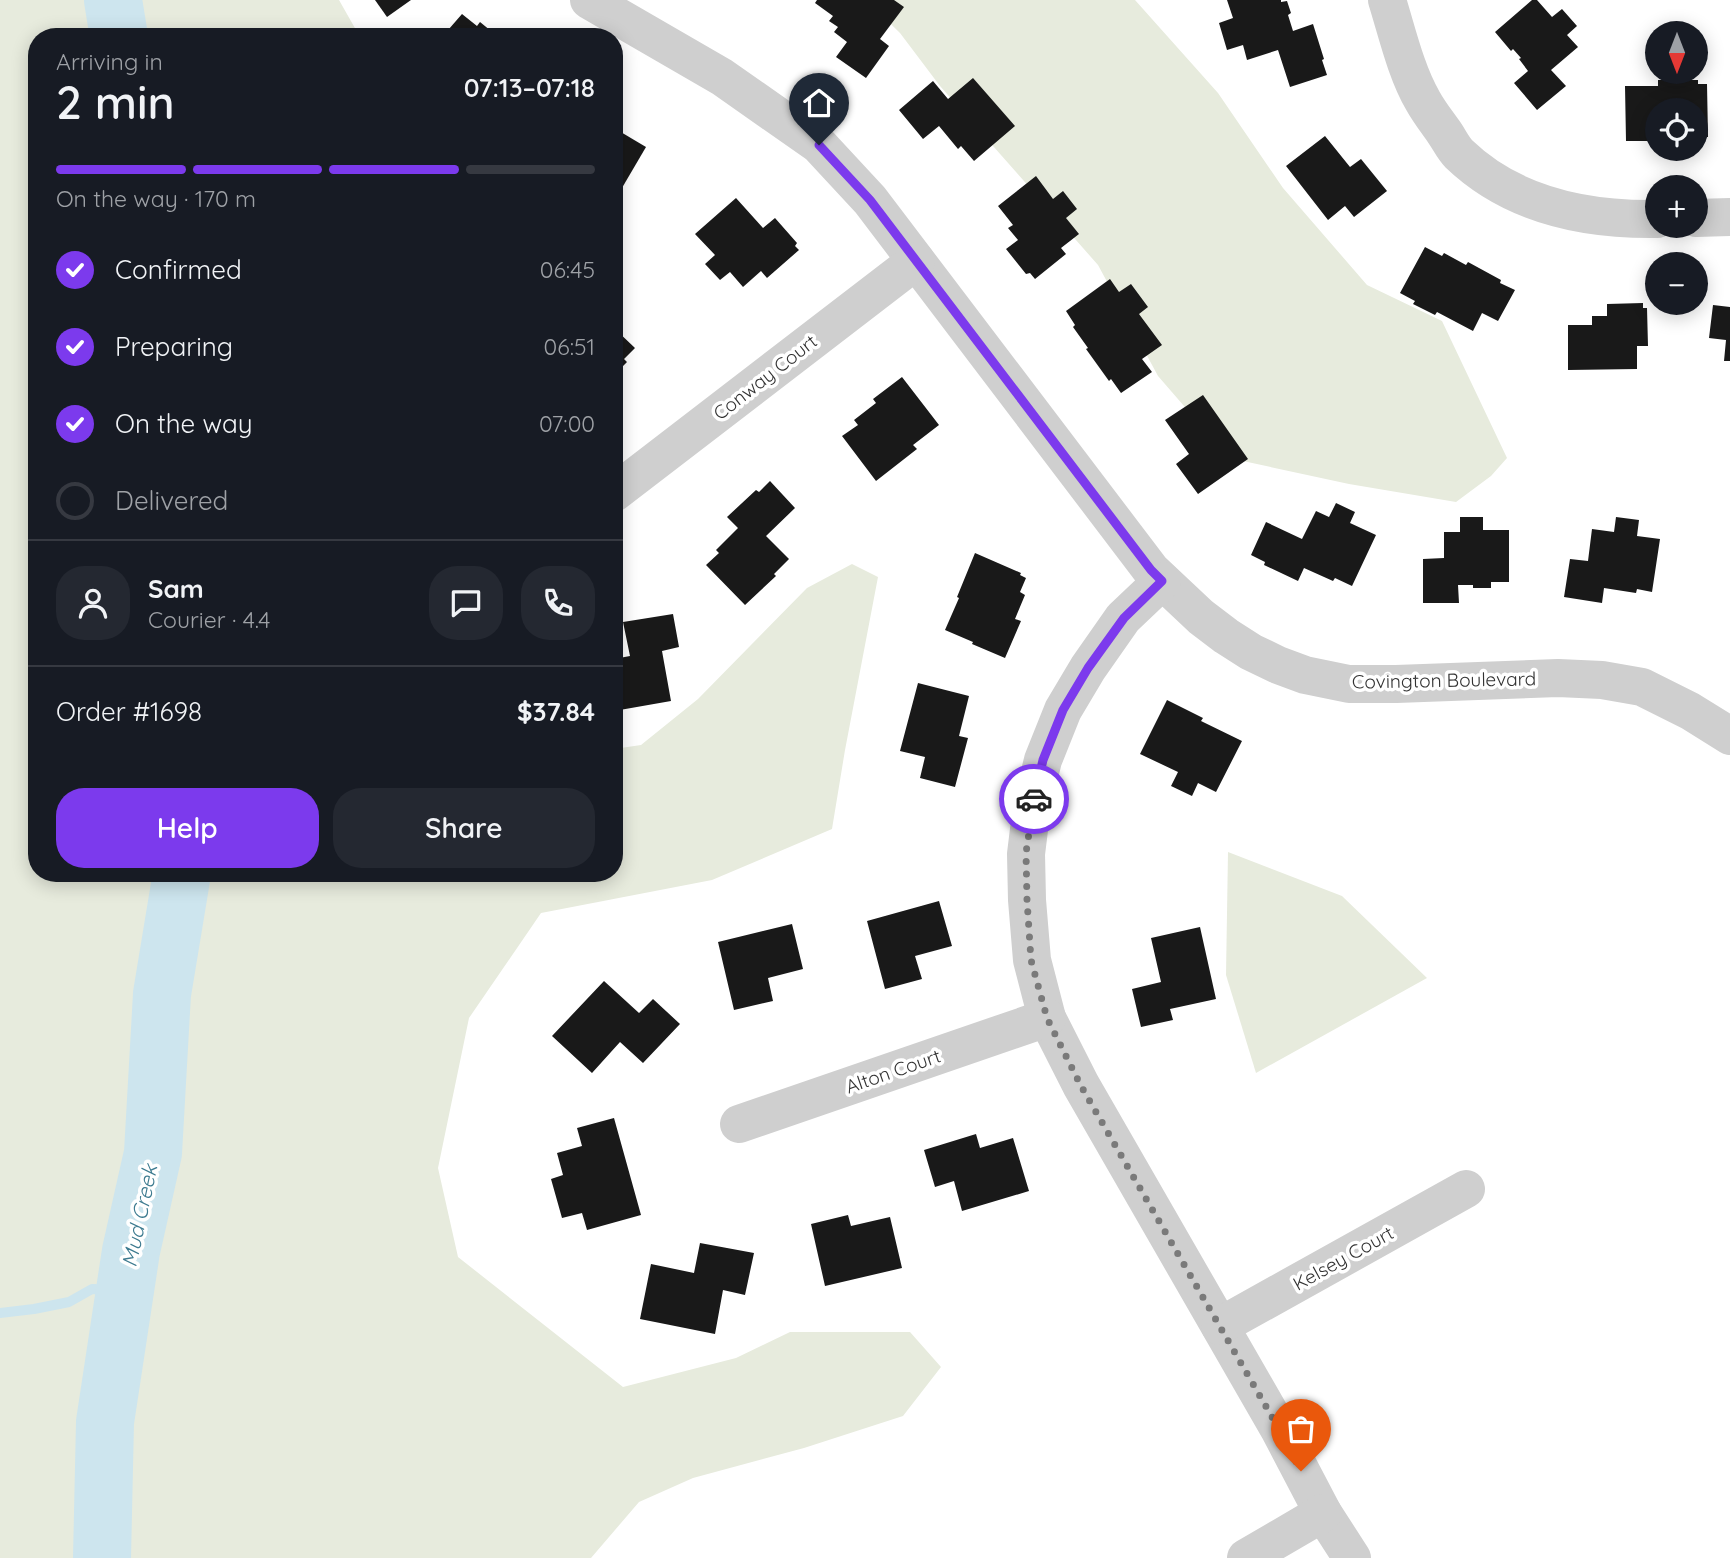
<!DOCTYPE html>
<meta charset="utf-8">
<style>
:root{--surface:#171b24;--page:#242831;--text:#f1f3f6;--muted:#9ea1a6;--line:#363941;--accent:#7c3aed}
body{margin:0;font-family:Quicksand,sans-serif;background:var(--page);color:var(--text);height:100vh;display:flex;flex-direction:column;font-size:26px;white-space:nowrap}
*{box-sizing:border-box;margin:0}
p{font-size:23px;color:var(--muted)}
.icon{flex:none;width:38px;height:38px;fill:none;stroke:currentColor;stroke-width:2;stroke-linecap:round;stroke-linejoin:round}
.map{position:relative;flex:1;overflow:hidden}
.panel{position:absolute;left:28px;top:28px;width:595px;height:854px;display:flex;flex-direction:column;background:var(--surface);border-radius:28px;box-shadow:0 4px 18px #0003}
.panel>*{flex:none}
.needle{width:46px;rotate:180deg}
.fabs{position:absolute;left:1645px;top:21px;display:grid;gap:14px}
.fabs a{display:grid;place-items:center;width:63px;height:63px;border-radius:50%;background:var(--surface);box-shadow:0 4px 18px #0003;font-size:35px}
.pin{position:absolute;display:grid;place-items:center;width:60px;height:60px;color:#fff;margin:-72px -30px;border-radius:50% 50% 50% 0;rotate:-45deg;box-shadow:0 0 7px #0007}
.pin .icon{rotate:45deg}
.courier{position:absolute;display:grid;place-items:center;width:70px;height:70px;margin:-35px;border:5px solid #7c3aed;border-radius:50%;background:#fff;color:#222;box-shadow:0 2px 9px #0007}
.overview em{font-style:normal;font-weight:600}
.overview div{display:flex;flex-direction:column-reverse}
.overview{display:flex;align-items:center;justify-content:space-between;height:119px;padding:0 28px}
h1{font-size:46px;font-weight:600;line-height:52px}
.bar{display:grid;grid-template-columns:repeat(4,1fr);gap:10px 7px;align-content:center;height:84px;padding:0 28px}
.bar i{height:9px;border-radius:5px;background:var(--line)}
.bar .active{background:var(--accent)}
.bar p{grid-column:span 4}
.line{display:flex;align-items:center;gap:18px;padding:0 28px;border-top:2px solid var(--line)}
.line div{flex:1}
.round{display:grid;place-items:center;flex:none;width:74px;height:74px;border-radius:28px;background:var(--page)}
ol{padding:0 28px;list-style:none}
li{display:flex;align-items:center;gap:21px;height:77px}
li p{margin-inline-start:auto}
li .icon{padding:7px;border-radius:50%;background:var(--accent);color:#fff;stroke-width:4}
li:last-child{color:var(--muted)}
li i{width:38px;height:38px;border:4px solid var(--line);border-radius:50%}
.cta{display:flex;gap:14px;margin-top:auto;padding:14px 28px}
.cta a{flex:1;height:80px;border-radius:28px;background:var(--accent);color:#fff;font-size:28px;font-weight:600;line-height:80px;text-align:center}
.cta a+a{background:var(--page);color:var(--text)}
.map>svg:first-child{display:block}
</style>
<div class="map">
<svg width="1730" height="1558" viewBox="0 0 1730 1558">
<rect width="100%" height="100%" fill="#fff"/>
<!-- green -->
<g fill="#e7ebdd">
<path d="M0,0H339L360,37H37V873H614V749L641,745L698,699L807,588L852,564L878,577L845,750L832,829L712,880L541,913L469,1018L438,1168L458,1257L623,1387L736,1358L790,1332H910L941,1367L903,1416L804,1448L693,1478L639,1502L591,1558H0Z"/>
<path d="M866,0H1135L1218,93L1283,188L1367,285L1442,321L1507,458L1491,476L1456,502L1349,484L1229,458L1158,376L1098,265L940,86L900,33Z"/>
<path d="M1228,852L1342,896L1427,978L1256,1073L1226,975Z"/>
</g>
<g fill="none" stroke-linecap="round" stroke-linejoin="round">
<!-- stream -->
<path stroke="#cde5ee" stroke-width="10" d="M0,1313L34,1309L69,1302L92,1289L125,1290"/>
<!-- river -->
<g stroke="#cde5ee" stroke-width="58">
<path d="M113,0L119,37"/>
<path d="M102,1558L105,1422L131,1251L153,1153L162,994L182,873"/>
</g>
</g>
<!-- building -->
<g fill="#191919">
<path d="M375,0H411L387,17Z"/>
<path d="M817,0H894L904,7L880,39L889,46L866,78L836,57L847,42L834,32L838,27L829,21L833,16L815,3Z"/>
<path d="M1227,0H1281V2L1287,1L1291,13L1288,15L1293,31L1313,24L1324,59L1322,60L1327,75L1290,87L1278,50L1247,60L1243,45L1227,50L1219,23L1233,18Z"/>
<path d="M1532,0H1537L1552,17L1562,9L1577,26L1567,35L1578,47L1551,70L1566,86L1537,110L1514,83L1528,71L1519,59L1521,58L1513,49L1511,51L1495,32Z"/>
<path d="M462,14L477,26L480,22L491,31L488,35L490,37H442Z"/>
<path d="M973,78L1015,126L974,161L961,146L958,149L939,126L923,139L899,110L933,81L948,99Z"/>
<path d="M1658,80H1698V84H1707L1708,137H1696V110H1657V141H1626L1625,86H1658Z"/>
<path d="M614,128L646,147L619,193L614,191Z"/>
<path d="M1325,136L1350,167L1361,159L1387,191L1354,217L1345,206L1328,220L1286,166Z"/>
<path d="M1036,176L1053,199L1063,191L1077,209L1066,218L1079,234L1061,248L1066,254L1035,279L1030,273L1026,274L1006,249L1018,240L1008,228L1013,225L998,206Z"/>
<path d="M736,198L763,228L775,218L797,243L795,246L799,250L767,278L761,271L743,287L730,272L720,280L705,264L715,255L695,234Z"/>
<path d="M1425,247L1442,256L1444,253L1466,265L1468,262L1501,280L1500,283L1515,290L1498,321L1482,313L1473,331L1437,312L1435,315L1413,304L1415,301L1400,293Z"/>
<path d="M1110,279L1119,292L1131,284L1148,307L1139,314L1162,345L1142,359L1152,372L1121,393L1111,379L1109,381L1086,349L1088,348L1073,327L1075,325L1066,311Z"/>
<path d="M1643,303V308H1647L1648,346H1637V369L1568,370V325H1592V316H1607V304Z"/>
<path d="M1713,305L1730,307V361H1724L1726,340L1709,338Z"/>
<path d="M614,328L635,348L624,359L627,362L614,375Z"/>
<path d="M902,377L939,425L913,445L917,449L876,481L842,436L858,425L854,420L876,403L873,399Z"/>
<path d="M1203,395L1248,459L1198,494L1176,464L1189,454L1165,420Z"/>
<path d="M770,481L795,508L766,536L789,559L774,574L776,576L745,605L706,565L719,553L716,550L738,528L727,517L756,490L759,492Z"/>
<path d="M1336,503L1355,512L1350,523L1376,535L1352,586L1335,578L1333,581L1304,568L1298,581L1264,565L1265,562L1251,555L1266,522L1302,539L1316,511L1329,517Z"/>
<path d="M1460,517H1483V530H1509V582H1491V588H1473V585H1458L1459,603H1423V559L1444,558V532H1460Z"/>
<path d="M1616,517L1639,520L1637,536L1660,539L1652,592L1637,589L1636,593L1604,588L1602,603L1564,597L1570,559L1588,561L1592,529L1614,532Z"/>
<path d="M975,553L1021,573L1020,575L1026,578L1020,592L1025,595L1015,619L1021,621L1005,658L972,644L973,642L945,630L959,598L957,597Z"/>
<path d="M673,614L679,647L662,651L671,701L614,711V659L630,656L623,622Z"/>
<path d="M918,683L969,696L959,736L968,738L955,787L920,778L925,757L900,751Z"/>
<path d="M1167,700L1203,718L1201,721L1242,741L1216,792L1198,783L1192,796L1171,786L1178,772L1140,754Z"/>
<path d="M939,901L952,946L915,956L922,979L885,989L867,921Z"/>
<path d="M792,924L803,969L768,978L773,1001L734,1010L718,942Z"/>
<path d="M1200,927L1216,999L1170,1009L1173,1020L1141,1027L1132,989L1161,982L1151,938Z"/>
<path d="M604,981L639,1013L653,999L680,1024L643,1063L620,1042L592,1073L552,1036Z"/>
<path d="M614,1118L641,1215L587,1230L582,1213L562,1218L551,1179L563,1175L557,1153L582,1146L577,1128Z"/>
<path d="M976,1134L980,1148L1013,1138L1029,1191L962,1211L954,1181L935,1187L924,1150Z"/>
<path d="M848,1215L851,1226L890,1217L902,1268L825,1286L811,1224Z"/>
<path d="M700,1243L754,1253L745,1295L723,1290L715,1334L640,1319L651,1264L694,1273Z"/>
</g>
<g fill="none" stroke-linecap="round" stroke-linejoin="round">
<!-- minor -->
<g stroke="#cfcfcf" stroke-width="38">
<path d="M589,0L722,77L819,145L870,200L1151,570L1201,617L1226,636L1251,652L1278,665L1305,675L1349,684H1396L1558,678L1602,680L1642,687L1690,711L1730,736"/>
<path d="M1387,0C1397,32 1406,72 1423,101C1429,112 1437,122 1444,132C1449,139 1453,148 1459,154C1512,205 1586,220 1657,219"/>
<path d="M1696,218L1730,217"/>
<path d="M614,493L916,261"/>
<path d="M1162,581L1123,618L1088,668L1063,710L1043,760L1032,805L1026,854L1027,900L1032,960L1047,1018L1081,1085L1279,1429L1323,1513L1352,1558"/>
<path d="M739,1124L1047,1018"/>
<path d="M1220,1326L1466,1189"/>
<path d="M1246,1558L1323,1513"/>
</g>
</g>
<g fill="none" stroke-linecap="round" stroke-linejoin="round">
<!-- done -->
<path stroke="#7a7a7a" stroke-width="7" stroke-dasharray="0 12.6" d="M1034,799L1026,853L1027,900L1031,960L1047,1018L1081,1086L1279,1429L1301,1471"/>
<!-- route -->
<path stroke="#7c3aed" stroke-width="9" d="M819,145L870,200L1151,570L1162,581L1124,618L1088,668L1063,710L1043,760L1034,799"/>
</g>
<g text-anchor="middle" stroke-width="7" stroke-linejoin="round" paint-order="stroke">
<!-- street labels -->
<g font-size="19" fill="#323232" stroke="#fff">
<text transform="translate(765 377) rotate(-38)" y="7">Conway Court</text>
<text transform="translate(1444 680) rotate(-1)" y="7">Covington Boulevard</text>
<text transform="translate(893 1071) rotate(-19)" y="7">Alton Court</text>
<text transform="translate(1343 1258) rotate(-29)" y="7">Kelsey Court</text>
</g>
<!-- water labels -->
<g font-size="21" font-style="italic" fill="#3c7a8f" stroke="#fff">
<text transform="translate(140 1216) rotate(-78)" y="7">Mud Creek</text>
</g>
</g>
</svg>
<div class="fabs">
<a><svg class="needle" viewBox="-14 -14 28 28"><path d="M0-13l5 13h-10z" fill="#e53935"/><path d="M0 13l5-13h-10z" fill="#9ea1a6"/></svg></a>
<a><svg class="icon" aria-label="locate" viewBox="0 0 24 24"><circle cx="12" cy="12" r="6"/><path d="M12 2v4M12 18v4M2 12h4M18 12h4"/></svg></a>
<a>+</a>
<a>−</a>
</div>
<div class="pin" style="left:1301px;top:1471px;background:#ea580c"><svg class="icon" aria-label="bag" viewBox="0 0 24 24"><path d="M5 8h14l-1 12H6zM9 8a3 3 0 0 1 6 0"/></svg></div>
<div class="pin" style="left:819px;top:145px;background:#1f2937"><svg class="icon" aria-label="home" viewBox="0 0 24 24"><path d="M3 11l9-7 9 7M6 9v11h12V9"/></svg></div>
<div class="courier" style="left:1034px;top:799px"><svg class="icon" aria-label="car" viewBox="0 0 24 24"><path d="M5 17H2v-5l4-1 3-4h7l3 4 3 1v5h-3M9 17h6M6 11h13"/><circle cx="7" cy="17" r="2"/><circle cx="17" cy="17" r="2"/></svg></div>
<section class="panel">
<div class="overview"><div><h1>2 min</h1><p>Arriving in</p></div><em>07:13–07:18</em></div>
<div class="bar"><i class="active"></i><i class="active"></i><i class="active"></i><i></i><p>On the way · 170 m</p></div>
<ol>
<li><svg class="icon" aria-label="check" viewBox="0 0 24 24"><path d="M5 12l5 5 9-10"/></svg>Confirmed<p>06:45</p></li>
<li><svg class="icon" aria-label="check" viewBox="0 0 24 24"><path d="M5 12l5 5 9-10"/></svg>Preparing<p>06:51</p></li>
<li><svg class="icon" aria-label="check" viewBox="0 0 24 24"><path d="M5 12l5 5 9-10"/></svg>On the way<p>07:00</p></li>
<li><i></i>Delivered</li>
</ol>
<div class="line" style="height:126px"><a class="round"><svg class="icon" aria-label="person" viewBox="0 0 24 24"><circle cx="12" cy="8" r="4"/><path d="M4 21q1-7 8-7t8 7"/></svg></a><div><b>Sam</b><p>Courier · 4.4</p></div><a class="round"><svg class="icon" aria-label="chat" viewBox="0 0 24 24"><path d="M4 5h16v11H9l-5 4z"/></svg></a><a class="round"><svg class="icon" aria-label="phone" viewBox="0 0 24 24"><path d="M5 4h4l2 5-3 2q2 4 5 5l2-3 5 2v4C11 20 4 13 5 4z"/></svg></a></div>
<div class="line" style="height:91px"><div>Order #1698</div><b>$37.84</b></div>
<div class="cta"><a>Help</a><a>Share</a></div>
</section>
</div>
